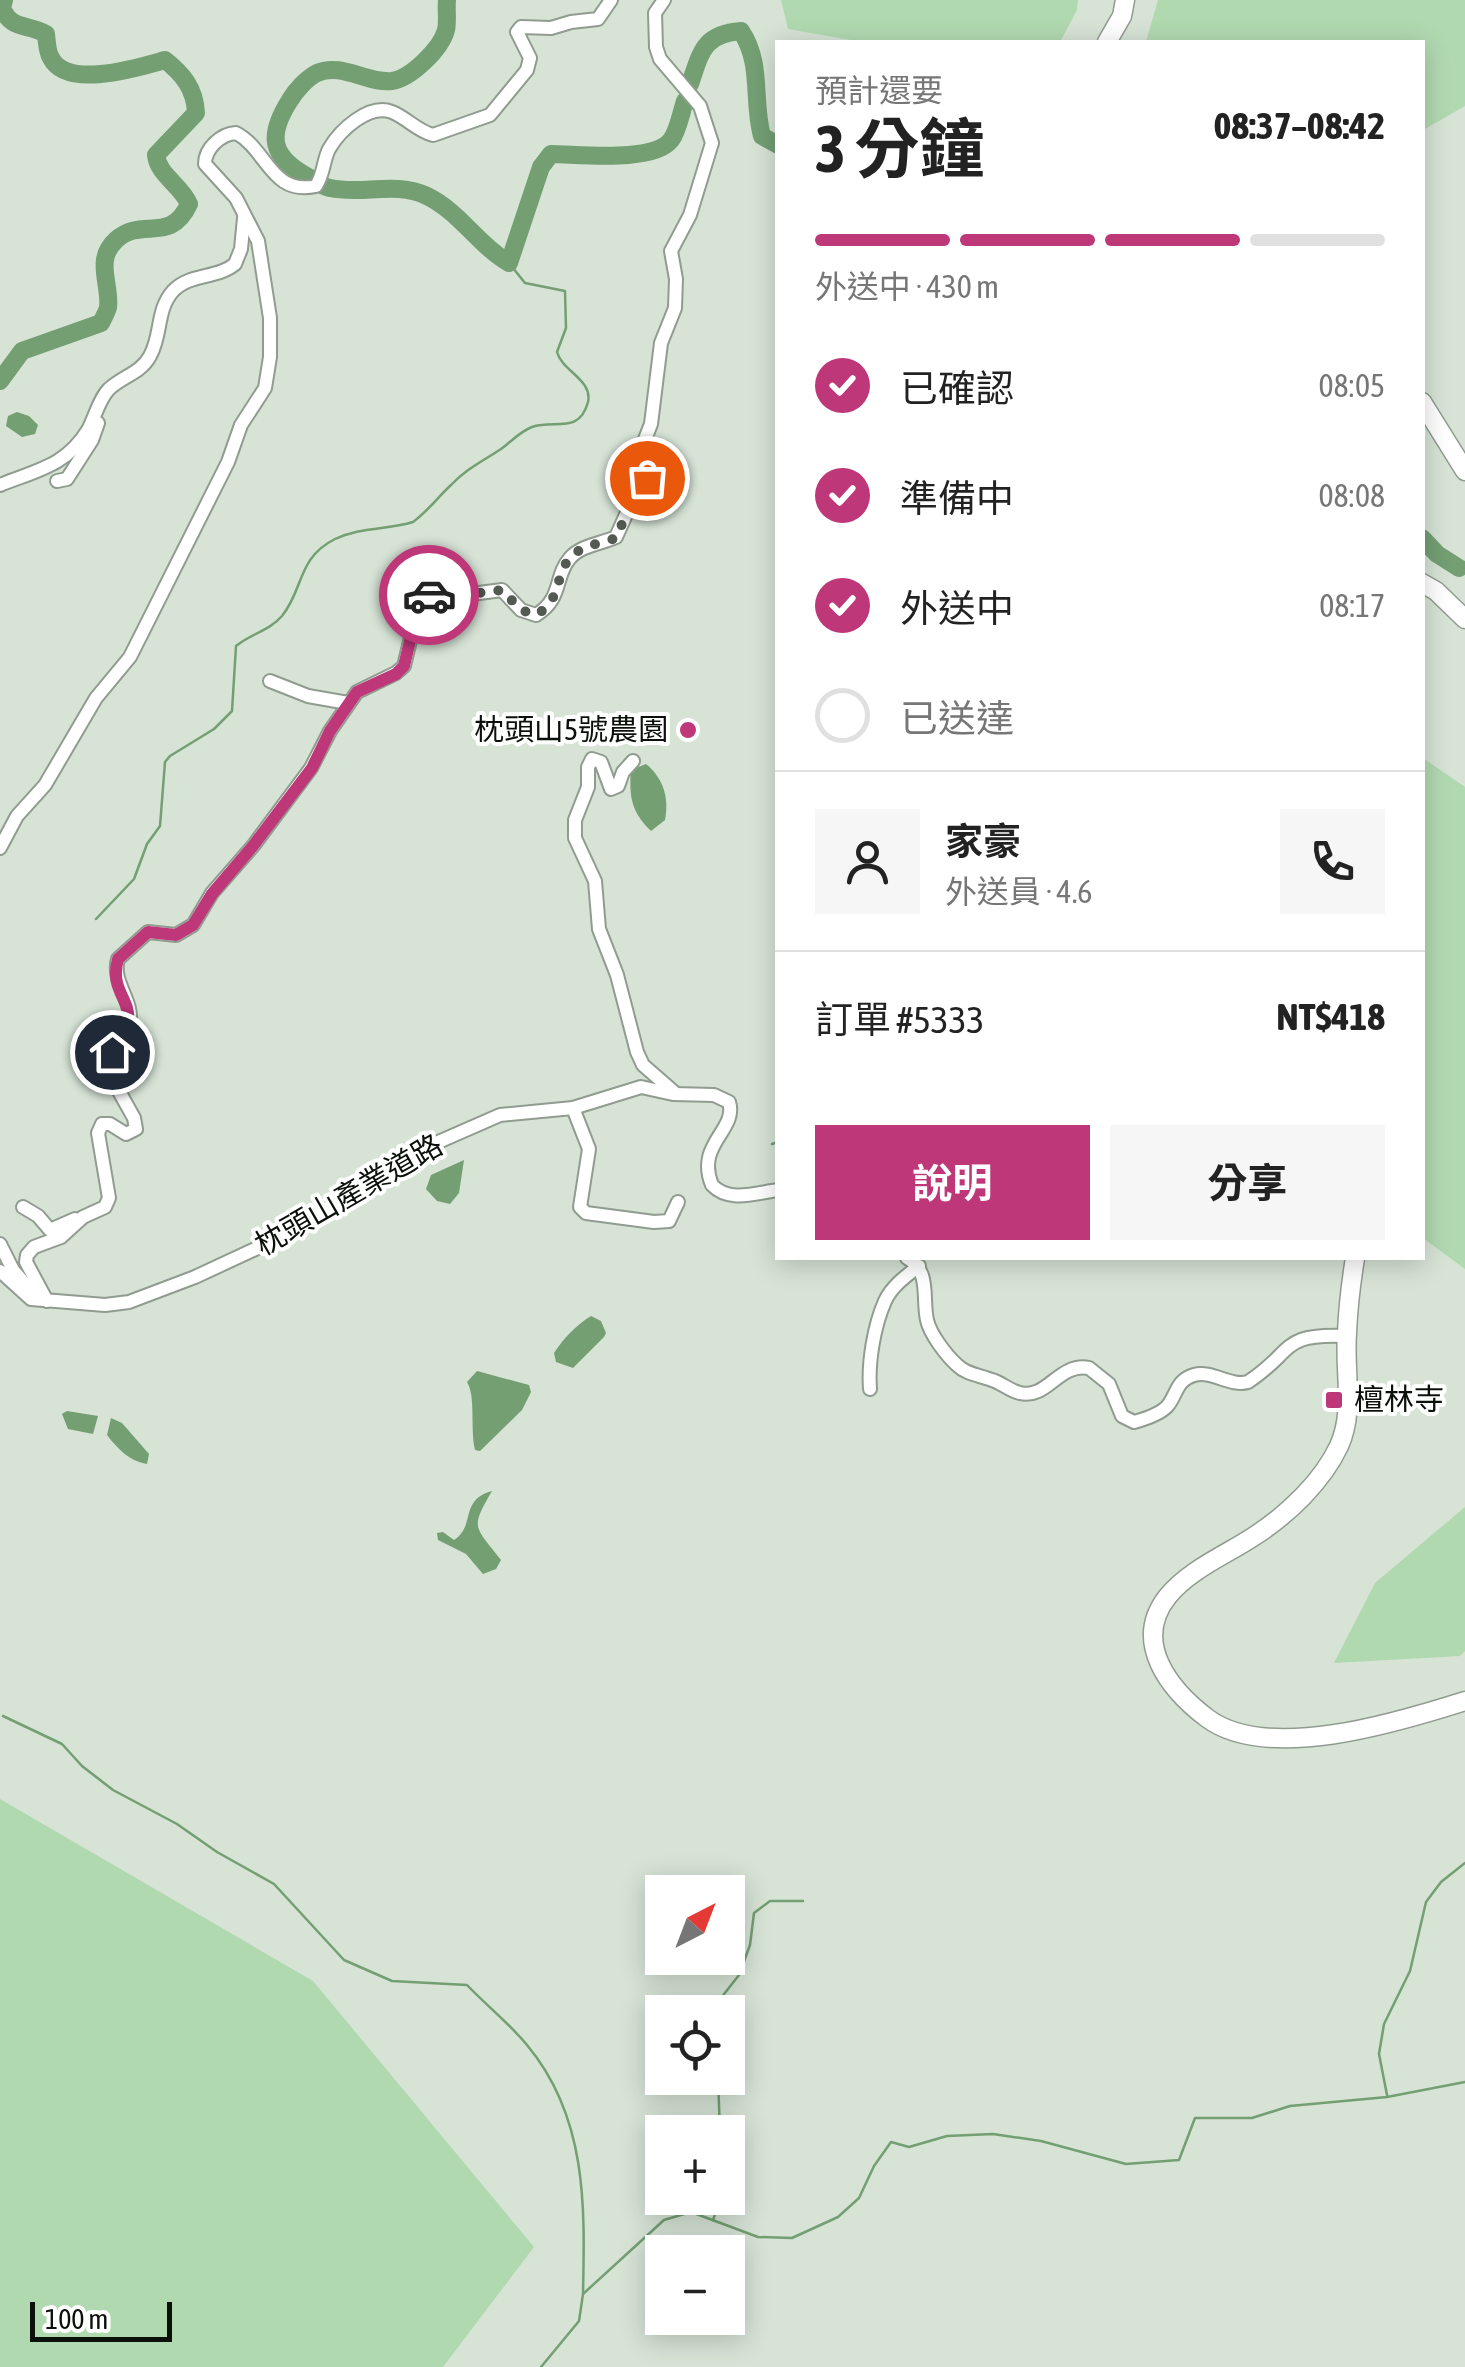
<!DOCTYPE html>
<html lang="zh-TW">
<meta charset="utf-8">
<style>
:root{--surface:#fff;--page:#f6f6f6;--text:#222;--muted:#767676;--line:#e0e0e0;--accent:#bd3779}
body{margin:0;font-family:"Asap Condensed","Noto Sans TC",sans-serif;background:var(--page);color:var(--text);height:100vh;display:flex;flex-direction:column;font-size:38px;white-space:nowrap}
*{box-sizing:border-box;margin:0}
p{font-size:32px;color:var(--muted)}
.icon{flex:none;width:55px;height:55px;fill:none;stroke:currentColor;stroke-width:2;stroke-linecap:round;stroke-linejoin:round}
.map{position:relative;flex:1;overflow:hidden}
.panel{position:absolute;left:775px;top:40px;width:650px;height:1220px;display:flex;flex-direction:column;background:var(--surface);border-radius:0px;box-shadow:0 5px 25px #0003}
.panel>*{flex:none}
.needle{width:65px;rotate:42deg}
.controls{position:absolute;left:645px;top:1875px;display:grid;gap:20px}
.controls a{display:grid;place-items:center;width:100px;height:100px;border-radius:0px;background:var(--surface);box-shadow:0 5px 25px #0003;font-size:50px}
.scale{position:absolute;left:30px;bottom:25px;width:142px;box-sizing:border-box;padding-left:10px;border:5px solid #0b100b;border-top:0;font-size:28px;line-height:35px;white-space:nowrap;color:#0b100b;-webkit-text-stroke:8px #fff;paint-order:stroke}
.pin{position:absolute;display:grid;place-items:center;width:85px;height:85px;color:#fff;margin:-42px;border:5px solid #fff;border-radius:50%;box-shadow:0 2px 10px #0007}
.courier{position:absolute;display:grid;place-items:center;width:100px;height:100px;margin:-50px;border:8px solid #bd3779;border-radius:50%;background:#fff;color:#222;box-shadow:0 2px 12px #0007}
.head em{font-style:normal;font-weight:700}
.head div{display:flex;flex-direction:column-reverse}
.head{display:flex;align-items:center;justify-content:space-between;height:170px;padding:0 40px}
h1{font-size:65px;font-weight:700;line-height:75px}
.bar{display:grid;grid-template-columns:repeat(4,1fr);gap:15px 10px;align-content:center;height:120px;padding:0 40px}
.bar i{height:12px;border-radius:8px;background:var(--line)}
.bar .current{background:var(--accent)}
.bar p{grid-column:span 4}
.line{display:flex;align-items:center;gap:25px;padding:0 40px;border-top:2px solid var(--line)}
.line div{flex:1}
.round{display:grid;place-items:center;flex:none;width:105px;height:105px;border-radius:0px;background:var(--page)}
ol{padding:0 40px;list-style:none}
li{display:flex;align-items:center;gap:30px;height:110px}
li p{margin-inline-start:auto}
li .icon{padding:10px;border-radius:50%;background:var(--accent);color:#fff;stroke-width:4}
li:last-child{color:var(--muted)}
li i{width:55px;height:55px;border:5px solid var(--line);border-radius:50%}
.cta{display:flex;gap:20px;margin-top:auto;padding:20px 40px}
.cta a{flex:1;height:115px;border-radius:0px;background:var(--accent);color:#fff;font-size:40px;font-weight:700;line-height:115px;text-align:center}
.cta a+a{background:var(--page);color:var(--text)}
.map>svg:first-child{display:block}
</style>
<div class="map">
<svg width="1465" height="2367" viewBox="0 0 1465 2367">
<rect width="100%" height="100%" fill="#d6e3d5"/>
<!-- green -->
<g fill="#b1d9b0">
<path d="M781,0H1078L1077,10L1060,42H862L788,29Z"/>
<path d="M1158,0H1465V106L1423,130L1422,42H1146Z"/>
<path d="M1423,758L1465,787V1269L1423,1238Z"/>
<path d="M1465,1507V1651L1460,1656L1334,1663L1375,1583Z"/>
<path d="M0,1799L313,1981L534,2247L443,2367H0Z"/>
</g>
<!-- water -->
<g fill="#739f73">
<path d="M17,412L29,416L38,425L35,434L22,437L6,426L8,416Z"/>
<path d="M646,764C664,779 669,798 665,820L651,831C631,812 629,796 631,770Z"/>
<path d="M464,1160L459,1193L450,1204L437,1201L426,1189L431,1175Z"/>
<path d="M591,1316L601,1321L606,1333L604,1337L573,1368L556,1362L554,1353C564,1338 575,1326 591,1316Z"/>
<path d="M477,1371L529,1385L531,1392L522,1410L480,1451L475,1450C470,1428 476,1397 467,1382Z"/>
<path d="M67,1411L98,1416L93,1434L68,1429L62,1414Z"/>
<path d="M111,1418L122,1423L149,1454L147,1464C129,1461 118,1449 107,1435Z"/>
<path d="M492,1491C470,1529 474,1525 501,1560L496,1569L483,1574L466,1554L438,1540L437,1533L443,1532L454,1540C476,1526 459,1500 492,1491Z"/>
</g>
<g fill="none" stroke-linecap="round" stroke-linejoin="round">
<!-- stream -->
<g stroke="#739f73" stroke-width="2.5">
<path d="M1465,562L1459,568L1465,573"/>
<path d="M96,919L134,879L147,844L160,826L165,762L170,756L214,729L232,711L236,646C250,634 269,631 282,616C304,589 297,558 335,539C360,527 386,530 413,522C428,511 437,498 451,485C466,469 483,461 501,449C511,442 519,432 532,427C555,419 579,435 588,402C593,380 562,371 557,352L566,328L565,291L525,283L509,263"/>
<path d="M772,1144L778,1142"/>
<path d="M3,1716L62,1744L82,1766L113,1790L177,1824L217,1852L274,1884L344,1960L392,1981L467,1985C486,2005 509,2023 527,2045C587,2117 585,2205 583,2293"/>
<path d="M710,2012L739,1975L750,1945L754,1913L770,1901H803"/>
<path d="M718,2078L720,2132"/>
<path d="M1387,2095L1379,2054L1384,2024L1410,1971L1426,1902L1441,1882L1465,1863"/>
<path d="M713,2220L721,2198"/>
<path d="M541,2367L579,2321L583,2294L664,2220L691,2212L758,2237L792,2238L838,2217L859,2198L874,2166L891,2142L909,2147L947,2136L993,2134L1041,2141L1126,2164L1179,2160L1195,2118H1252L1290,2106L1387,2097L1465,2082"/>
</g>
<!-- river -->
<g stroke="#739f73" stroke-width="18">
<path d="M447,0C446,9 448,22 446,30C441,49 411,78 392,81C368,84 341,62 317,73C307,78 296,90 290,100C267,136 270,157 310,178C316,181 322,187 330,188C363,195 395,181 427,196C460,212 478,245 509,263L541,167L551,154C578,154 654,163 671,140C678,131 681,113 685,101"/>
<path d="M690,84C701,52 703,34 741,31C763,64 752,100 762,136L778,145"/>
<path d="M0,381L22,351L101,323C102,321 108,309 108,308C111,284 94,260 116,240C142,216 170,245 189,204C181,185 158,175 156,155L196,113C195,89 183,74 165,60C140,67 67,90 51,58C47,52 47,42 46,34C27,23 12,31 2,8L4,0"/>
<path d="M1422,538L1437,554L1459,568"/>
</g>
<!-- minor casing -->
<g stroke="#909c90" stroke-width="16">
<g id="minor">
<path d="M57,481L67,479L92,440L98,423"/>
<path d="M0,485C37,470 66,466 88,430C95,417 99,399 109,389C123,376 141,373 150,356C162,335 156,310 173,291C190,273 217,279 235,264L241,249L244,218"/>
<path d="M270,681L308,696L348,703"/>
<path d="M633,761L623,772L618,786L611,789L601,762L592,759L588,767V787L575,820V838L595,881L599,929L617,975L637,1052L643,1065L674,1092"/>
<path d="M0,848L17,816L45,785L96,698L130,657L228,462L241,425L265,388L270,357V318L258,241L236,198L205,164C205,148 221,134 236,133C267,149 271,196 316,186C324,174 323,161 329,149C340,130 369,103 392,112C407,118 417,131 433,135L490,115L527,70L530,58L517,32L521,27L551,28L571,22L598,19L611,0"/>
<path d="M573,1108L589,1149L580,1207L586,1213L654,1222L669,1221L678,1202"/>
<path d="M23,1207L38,1216L50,1230L75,1219"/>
<path d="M0,1244L13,1270L32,1292"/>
<path d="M907,1258C931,1271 922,1297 927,1320C930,1334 946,1355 957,1365C967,1375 980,1375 992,1380C1002,1383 1010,1391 1020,1393C1047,1400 1059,1362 1089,1368L1109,1384L1122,1416L1134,1422C1145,1419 1163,1413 1169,1404C1177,1393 1177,1380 1194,1375C1212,1370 1230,1387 1248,1382C1295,1351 1280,1333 1346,1336"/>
<path d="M0,1271L31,1299L105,1305L129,1302L195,1277L294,1231L404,1157L500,1115L573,1108L641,1087L673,1094L714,1095L729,1102C738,1130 695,1144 712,1185C729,1203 755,1193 778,1190"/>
<path d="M47,1301L26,1262L27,1255L34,1247L61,1237L83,1217L105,1207L109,1198L98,1133L102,1124H110L126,1134L136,1129L134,1118L106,1068C110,1051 125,1040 129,1024C135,1001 111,983 118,959L148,932L176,935L193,925L212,893L253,846L311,768L330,731L357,692L396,673L404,666L416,616L432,592L448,590L464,595L502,590L521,610L536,615C563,599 554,576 570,558C581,545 601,544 616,537L629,508L646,484L642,447L651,424L661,343L675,308L676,279L671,251L690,215L712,143L700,106L660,59L656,47L655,13L664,0"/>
<path d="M870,1389C868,1362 874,1326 885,1301C892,1286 906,1276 919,1266"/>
</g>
</g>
<!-- major casing -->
<g stroke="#909c90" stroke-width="21">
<g id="major">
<path d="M1107,42L1122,16L1125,0"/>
<path d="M1422,402L1465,471"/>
<path d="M1422,583L1436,591L1465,619"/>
<path d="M1355,1258C1351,1283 1348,1308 1347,1333C1344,1371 1355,1411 1339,1446C1322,1482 1288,1514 1256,1535C1228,1554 1190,1569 1168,1596C1131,1642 1170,1690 1207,1718C1267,1763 1399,1722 1465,1701"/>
</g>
</g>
<!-- minor -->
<use href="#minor" stroke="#fff" stroke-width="12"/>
<!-- major -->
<use href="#major" stroke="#fff" stroke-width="18"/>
</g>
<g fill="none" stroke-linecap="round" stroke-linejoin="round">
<!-- done -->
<path stroke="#525a52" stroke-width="10" stroke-dasharray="0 18" d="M429,595L439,589L464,595L502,590L521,610L536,615C563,599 554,576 570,558C581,545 601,544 616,538L629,508L644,491L647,478"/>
<!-- route -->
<path stroke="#bd3779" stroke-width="12" d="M112,1052C151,1002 106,1002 118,959L148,932L176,935L193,925L212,894L253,846L312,768L330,731L357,692L396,674L404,666L416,616L429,595"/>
</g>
<!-- markers -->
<g fill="#bd3779" stroke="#fff" stroke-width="4">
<circle cx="688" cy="730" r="10"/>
<rect x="1324" y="1390" width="20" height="20" rx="5"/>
</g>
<g text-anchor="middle" stroke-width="8" stroke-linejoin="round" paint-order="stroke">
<!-- poi labels -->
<g font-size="30" fill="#0b100b" stroke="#fff" text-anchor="end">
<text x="668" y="740">枕頭山5號農園</text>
<text x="1354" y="1410" text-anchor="start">檀林寺</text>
</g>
<!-- street labels -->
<g font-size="30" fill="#0b100b" stroke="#fff">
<text transform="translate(349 1195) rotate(-30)" y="10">枕頭山產業道路</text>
</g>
</g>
</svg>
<div class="controls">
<a><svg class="needle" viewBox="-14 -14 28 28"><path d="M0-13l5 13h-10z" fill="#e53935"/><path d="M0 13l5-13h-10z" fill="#767676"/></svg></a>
<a><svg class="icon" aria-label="locate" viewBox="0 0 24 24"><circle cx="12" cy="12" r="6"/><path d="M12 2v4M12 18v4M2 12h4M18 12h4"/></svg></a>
<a>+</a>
<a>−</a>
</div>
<div class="scale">100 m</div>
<div class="pin" style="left:647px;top:478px;background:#ea580c"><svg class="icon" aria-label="bag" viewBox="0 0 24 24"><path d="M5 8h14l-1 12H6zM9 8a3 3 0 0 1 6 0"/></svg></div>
<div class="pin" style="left:112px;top:1052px;background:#1f2937"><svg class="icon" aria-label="home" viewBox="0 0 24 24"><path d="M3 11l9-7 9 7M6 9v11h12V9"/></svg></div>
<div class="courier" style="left:429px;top:595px"><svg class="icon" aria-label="car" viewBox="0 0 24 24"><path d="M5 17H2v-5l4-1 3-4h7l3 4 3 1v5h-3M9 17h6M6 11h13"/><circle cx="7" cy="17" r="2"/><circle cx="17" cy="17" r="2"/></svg></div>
<section class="panel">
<div class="head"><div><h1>3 分鐘</h1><p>預計還要</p></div><em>08:37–08:42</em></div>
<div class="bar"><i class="current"></i><i class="current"></i><i class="current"></i><i></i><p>外送中 · 430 m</p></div>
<ol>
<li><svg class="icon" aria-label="check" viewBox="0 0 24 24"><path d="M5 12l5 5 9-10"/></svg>已確認<p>08:05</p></li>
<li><svg class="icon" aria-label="check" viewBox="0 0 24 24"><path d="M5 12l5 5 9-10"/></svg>準備中<p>08:08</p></li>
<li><svg class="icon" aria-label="check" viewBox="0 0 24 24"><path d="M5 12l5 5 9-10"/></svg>外送中<p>08:17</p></li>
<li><i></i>已送達</li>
</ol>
<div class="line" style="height:180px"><a class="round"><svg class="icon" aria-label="person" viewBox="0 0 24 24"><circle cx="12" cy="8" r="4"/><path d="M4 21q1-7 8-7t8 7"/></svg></a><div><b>家豪</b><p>外送員 · 4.6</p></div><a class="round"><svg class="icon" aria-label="phone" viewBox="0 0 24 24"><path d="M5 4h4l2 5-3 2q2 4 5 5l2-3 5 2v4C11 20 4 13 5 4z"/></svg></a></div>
<div class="line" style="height:130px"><div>訂單 #5333</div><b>NT$418</b></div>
<div class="cta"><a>說明</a><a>分享</a></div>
</section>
</div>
